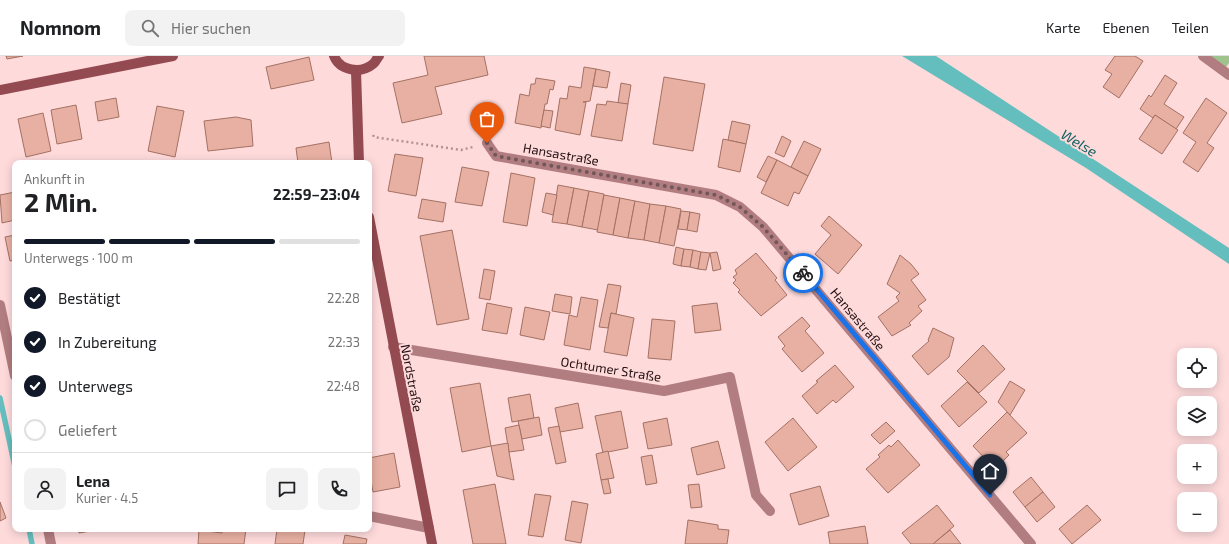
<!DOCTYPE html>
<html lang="de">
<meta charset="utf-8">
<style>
:root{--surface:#fff;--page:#f2f2f2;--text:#202124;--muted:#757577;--line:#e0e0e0;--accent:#111827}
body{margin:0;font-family:"Exo 2",sans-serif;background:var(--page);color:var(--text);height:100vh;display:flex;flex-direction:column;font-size:15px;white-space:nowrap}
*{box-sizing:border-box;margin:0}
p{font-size:13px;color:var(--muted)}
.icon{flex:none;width:22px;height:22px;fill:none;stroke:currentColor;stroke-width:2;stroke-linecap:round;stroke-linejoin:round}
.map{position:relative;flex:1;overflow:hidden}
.sheet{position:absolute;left:12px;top:104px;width:360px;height:372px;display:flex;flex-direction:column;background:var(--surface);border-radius:8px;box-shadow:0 2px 10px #0003}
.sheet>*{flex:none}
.fabs{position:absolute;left:1177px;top:292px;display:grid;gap:8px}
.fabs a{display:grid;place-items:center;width:40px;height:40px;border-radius:8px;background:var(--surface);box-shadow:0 2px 10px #0003;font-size:20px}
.pin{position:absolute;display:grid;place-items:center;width:34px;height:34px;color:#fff;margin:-41px -17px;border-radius:50% 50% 50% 0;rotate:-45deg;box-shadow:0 0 4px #0007}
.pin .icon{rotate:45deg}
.courier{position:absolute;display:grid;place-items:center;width:40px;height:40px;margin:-20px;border:3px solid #1a73e8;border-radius:50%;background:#fff;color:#222;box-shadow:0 1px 5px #0007}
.overview em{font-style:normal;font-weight:700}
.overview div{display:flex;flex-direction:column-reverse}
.overview{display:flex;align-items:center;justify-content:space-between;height:68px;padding:0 12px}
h1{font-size:26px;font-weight:700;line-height:30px}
.bar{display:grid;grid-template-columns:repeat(4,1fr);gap:6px 4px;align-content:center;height:48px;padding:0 12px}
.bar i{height:5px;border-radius:3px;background:var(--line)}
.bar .on{background:var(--accent)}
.bar p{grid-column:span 4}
.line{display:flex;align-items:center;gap:10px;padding:0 12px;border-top:1px solid var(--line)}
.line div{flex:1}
.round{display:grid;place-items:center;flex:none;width:42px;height:42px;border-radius:8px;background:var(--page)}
ol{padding:0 12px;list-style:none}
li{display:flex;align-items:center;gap:12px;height:44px}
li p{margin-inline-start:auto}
li .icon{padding:4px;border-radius:50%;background:var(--accent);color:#fff;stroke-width:4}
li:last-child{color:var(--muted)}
li i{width:22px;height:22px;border:2px solid var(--line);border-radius:50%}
header{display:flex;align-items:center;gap:24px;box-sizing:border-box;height:56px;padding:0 20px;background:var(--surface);border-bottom:1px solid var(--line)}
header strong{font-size:19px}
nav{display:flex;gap:22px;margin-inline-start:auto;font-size:14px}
.search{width:280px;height:36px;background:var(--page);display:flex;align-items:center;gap:10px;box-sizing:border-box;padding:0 14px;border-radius:8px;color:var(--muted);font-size:15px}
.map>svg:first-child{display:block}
</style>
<header>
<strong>Nomnom</strong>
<div class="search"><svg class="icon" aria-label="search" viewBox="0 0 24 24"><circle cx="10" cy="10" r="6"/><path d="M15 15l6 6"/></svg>Hier suchen</div>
<nav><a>Karte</a><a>Ebenen</a><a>Teilen</a></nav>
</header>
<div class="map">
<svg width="1229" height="488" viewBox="0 0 1229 488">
<rect width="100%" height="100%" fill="#fedadb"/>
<!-- green -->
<path fill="#9ec38c" d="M1211,0H1229V7L1226,11Z"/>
<!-- water -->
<path fill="#65bebe" d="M902,0H936L1229,192V208L1086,112Z"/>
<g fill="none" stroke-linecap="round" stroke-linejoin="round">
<!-- stream -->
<g stroke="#65bebe" stroke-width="5.5">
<path d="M0,342L15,411"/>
<path d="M29,473L32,488"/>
</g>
</g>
<!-- building -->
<g fill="#e7b0a2" stroke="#a47164">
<path d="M6,0H23L7,3Z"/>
<path d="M424,0H484L488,19L435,31L442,58L402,67L393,27L428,19Z"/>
<path d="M1115,0H1135L1143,5L1119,42L1103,31L1112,18L1105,14Z"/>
<path d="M309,1L314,24L271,33L266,11Z"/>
<path d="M584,11L596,13L590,45L583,46H586L580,79L555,74L560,42L567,43L569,30L581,32Z"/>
<path d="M596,13L610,16L607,32L593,30Z"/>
<path d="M1165,19L1177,27L1164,48L1184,61L1176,73L1155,59L1153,62L1140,53L1149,39L1151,41Z"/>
<path d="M664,21L705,28L693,95L653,88Z"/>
<path d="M536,22L555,25L553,34L550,33L547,48H545L541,72L515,67L520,38L529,40L531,28H535Z"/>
<path d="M621,27L631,29L628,48L618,47Z"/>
<path d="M116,42L119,61L98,65L95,46Z"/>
<path d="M1206,42L1227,57L1207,87L1214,92L1198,116L1183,106L1196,86L1183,77Z"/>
<path d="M607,45L628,48L622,85L591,80L597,48L606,49Z"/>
<path d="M76,49L82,83L57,88L51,54Z"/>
<path d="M157,50L184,55L175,101L148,95Z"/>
<path d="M544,54L553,55L550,72L541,70Z"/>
<path d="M43,57L51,95L26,101L18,63Z"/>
<path d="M1155,59L1178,74L1162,98L1139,83Z"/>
<path d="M236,61L251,64L253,90L208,95L204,65Z"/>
<path d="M732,65L750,69L746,88L728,84Z"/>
<path d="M782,80L791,85L784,101L775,97Z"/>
<path d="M723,83L746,88L740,116L718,111Z"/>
<path d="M804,85L821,93L808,120L791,111Z"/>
<path d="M329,86L332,107H298L296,92Z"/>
<path d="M395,98L423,102L416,140L388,135Z"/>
<path d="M768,100L777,104L766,126L757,121Z"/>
<path d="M777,104L808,120L799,138L794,136L788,150L761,137Z"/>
<path d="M462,111L489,116L482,150L455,146Z"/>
<path d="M511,117L535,122L527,170L503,166Z"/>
<path d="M558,129L574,132L567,168L552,166Z"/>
<path d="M574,132L589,135L582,171L567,168Z"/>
<path d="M589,135L604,138L598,174L582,171Z"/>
<path d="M15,136V164L2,167L0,139Z"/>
<path d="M546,137L557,139L553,159L542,156Z"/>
<path d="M604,139L620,142L613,179L597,176Z"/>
<path d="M620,142L635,145L628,182L613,179Z"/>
<path d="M422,143L446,147L443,166L418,162Z"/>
<path d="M635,145L650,148L644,184L628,182Z"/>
<path d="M650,148L666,150L659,187L644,184Z"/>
<path d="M666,150L681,153L674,190L659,187Z"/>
<path d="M681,155L690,156L687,174L678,173Z"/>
<path d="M690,156L700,158L697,176L687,174Z"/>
<path d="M829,160L862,189L838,218L815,198L831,179L821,170Z"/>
<path d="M452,174L469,263L437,269L420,180Z"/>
<path d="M15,179V204L10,205L5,181Z"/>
<path d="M676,191L684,193L681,210L673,208Z"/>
<path d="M684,193L693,194L690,211L681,210Z"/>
<path d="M693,194L701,196L698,213L690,211Z"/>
<path d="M701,196L710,197L706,214L698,213Z"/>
<path d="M717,196L721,213L713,215L710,197Z"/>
<path d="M756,197L777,222L775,224L787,239L761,260L738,236L740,234L733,227L736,224L733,221L737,218L735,214Z"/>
<path d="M900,199L911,208L919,218L911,224L926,244L918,250L922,255L909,267L911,269L892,280L878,261L899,245L896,241L900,237L887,228Z"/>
<path d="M484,213L495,215L490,244L479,242Z"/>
<path d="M608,228L621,230L616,258L611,257L608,272L599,271Z"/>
<path d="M555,238L572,241L570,258L552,255Z"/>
<path d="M581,241L598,244L590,294L564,289L569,259L577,261Z"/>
<path d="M487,247L512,252L507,278L482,274Z"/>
<path d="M717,247L721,274L695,277L692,250Z"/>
<path d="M525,251L550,256L544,284L520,279Z"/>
<path d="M611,257L634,262L627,300L604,296Z"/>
<path d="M802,261L810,270L805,275L824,297L802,316L782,293L785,290L778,281Z"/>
<path d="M652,263L675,265L671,304L648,302Z"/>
<path d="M933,272L954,282L949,301L928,319L912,300L929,285L928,284Z"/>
<path d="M983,289L1005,313L979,337L957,315Z"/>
<path d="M835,309L854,331L836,347L833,344L817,358L802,340L818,326L816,325Z"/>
<path d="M1010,325L1025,334L1010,359L998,346Z"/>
<path d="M967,326L987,346L959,371L941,350Z"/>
<path d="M480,327L491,390L462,396L450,332Z"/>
<path d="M530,338L534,362L512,366L508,342Z"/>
<path d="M578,347L583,372L560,376L555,352Z"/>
<path d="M621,355L628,392L603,397L595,360Z"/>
<path d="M1007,356L1027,377L1006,396L1009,399L1001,407L998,403L991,409L973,390Z"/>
<path d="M539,361L542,379L522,383L518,365Z"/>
<path d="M667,362L672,389L648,393L643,367Z"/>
<path d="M793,362L817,391L788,415L765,386Z"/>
<path d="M886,366L895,375L880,388L871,379Z"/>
<path d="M519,369L524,394L509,396L505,372Z"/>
<path d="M559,370L566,406L556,408L548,372Z"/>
<path d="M898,384L920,409L888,437L866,413L880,401L878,399L889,389L891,391Z"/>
<path d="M718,385L725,412L697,419L691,392Z"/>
<path d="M508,387L509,396L514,424L497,420L491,390Z"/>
<path d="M608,395L614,422L601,424L596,398Z"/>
<path d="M394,397L400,431L373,436L369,414V402Z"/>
<path d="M652,399L657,427L646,429L641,401Z"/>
<path d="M1031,421L1043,436L1025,451L1013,436Z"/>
<path d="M608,423L611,437L604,438L601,424Z"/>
<path d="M495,428L506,488H473L463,434Z"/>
<path d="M699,428L702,451L691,452L688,429Z"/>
<path d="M820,430L829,460L799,469L790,438Z"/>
<path d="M1043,436L1055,451L1037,466L1025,451Z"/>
<path d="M535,438L551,440L543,481L528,479Z"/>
<path d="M572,445L588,448L581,487L565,484Z"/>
<path d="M0,446L6,462L0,465Z"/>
<path d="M937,449L954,470L933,488H911L902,477Z"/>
<path d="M1087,449L1101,464L1072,488L1059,473Z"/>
<path d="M688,464L718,469V473L729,474L727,488H685Z"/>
<path d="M865,470L868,488H830L828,476Z"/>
<path d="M78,473H102L79,477Z"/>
<path d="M222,473H246L244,488H198L199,474L222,477Z"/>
<path d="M277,473L305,474L303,488H275Z"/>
<path d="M950,474L961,488H933Z"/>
<path d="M345,479L367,483L366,488H343Z"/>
</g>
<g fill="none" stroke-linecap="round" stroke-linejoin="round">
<!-- path -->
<path stroke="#b19394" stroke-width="2.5" stroke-dasharray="2 3" stroke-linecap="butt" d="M373,79L374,81L461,94L473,91"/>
<!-- street -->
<g stroke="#b17d80" stroke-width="10">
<path d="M1203,0L1229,19"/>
<path d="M487,87L496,100L716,139L740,151L763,171L1031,488"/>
<path d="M0,249L15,320"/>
<path d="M393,291L664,335L730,321L756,439L770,455"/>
<path d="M369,460L429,472"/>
<path d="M48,473L51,488"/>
</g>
<!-- secondary -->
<g stroke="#944a51" stroke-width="10">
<path d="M334,0C340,15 361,18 373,8C375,7 377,2 379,0"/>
<path d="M356,15L359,107"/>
<path d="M0,34L173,0"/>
<path d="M369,161L432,488"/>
</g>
</g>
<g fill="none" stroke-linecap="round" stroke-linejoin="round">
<!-- done -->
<path stroke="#715759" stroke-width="4" stroke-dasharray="0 7.2" d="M487,87L496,100L716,139L740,151L763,171L803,217"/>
<!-- route -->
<path stroke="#1a73e8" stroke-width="5" d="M803,217L990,439"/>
</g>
<g text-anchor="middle" stroke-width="4" stroke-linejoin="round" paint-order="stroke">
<!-- street labels -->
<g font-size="13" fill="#251113" stroke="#fedadb">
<text transform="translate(561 98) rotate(10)" y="5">Hansastraße</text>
<text transform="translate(858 263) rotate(50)" y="5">Hansastraße</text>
<text transform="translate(611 313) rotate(9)" y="5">Ochtumer Straße</text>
<text transform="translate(412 322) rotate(79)" y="5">Nordstraße</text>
</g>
<!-- water labels -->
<g font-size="14" font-style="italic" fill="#146060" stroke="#fedadb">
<text transform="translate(1079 87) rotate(31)" y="5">Welse</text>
</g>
</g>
</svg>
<div class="fabs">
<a><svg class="icon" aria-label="locate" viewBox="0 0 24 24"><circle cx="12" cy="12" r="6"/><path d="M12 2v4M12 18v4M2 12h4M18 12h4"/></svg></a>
<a><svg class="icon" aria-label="layers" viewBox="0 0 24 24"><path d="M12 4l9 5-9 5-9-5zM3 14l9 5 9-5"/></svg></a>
<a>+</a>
<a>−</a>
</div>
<div class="pin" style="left:487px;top:87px;background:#ea580c"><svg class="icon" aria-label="bag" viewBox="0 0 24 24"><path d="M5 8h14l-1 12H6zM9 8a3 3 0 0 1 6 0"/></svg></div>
<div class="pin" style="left:990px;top:439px;background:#1f2937"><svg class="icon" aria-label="home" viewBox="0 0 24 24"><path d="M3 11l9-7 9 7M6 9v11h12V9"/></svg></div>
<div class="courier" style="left:803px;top:217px"><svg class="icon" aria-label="bike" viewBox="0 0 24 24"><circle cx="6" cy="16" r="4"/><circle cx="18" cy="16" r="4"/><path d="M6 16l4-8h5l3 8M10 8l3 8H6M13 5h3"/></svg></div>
<section class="sheet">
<div class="overview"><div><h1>2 Min.</h1><p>Ankunft in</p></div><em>22:59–23:04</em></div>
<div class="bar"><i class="on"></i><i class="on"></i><i class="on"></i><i></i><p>Unterwegs · 100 m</p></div>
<ol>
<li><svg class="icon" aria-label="check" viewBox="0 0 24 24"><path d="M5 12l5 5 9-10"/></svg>Bestätigt<p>22:28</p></li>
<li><svg class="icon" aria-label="check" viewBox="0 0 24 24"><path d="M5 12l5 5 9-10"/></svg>In Zubereitung<p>22:33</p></li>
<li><svg class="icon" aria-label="check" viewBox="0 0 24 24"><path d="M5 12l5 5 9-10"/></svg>Unterwegs<p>22:48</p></li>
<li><i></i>Geliefert</li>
</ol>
<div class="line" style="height:72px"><a class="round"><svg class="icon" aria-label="person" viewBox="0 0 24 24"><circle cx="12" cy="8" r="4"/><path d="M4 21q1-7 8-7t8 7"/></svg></a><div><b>Lena</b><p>Kurier · 4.5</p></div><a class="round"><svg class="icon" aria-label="chat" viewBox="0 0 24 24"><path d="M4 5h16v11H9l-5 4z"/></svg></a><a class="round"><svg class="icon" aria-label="phone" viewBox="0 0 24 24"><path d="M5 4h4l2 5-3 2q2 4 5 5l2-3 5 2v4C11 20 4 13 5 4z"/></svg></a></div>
</section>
</div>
